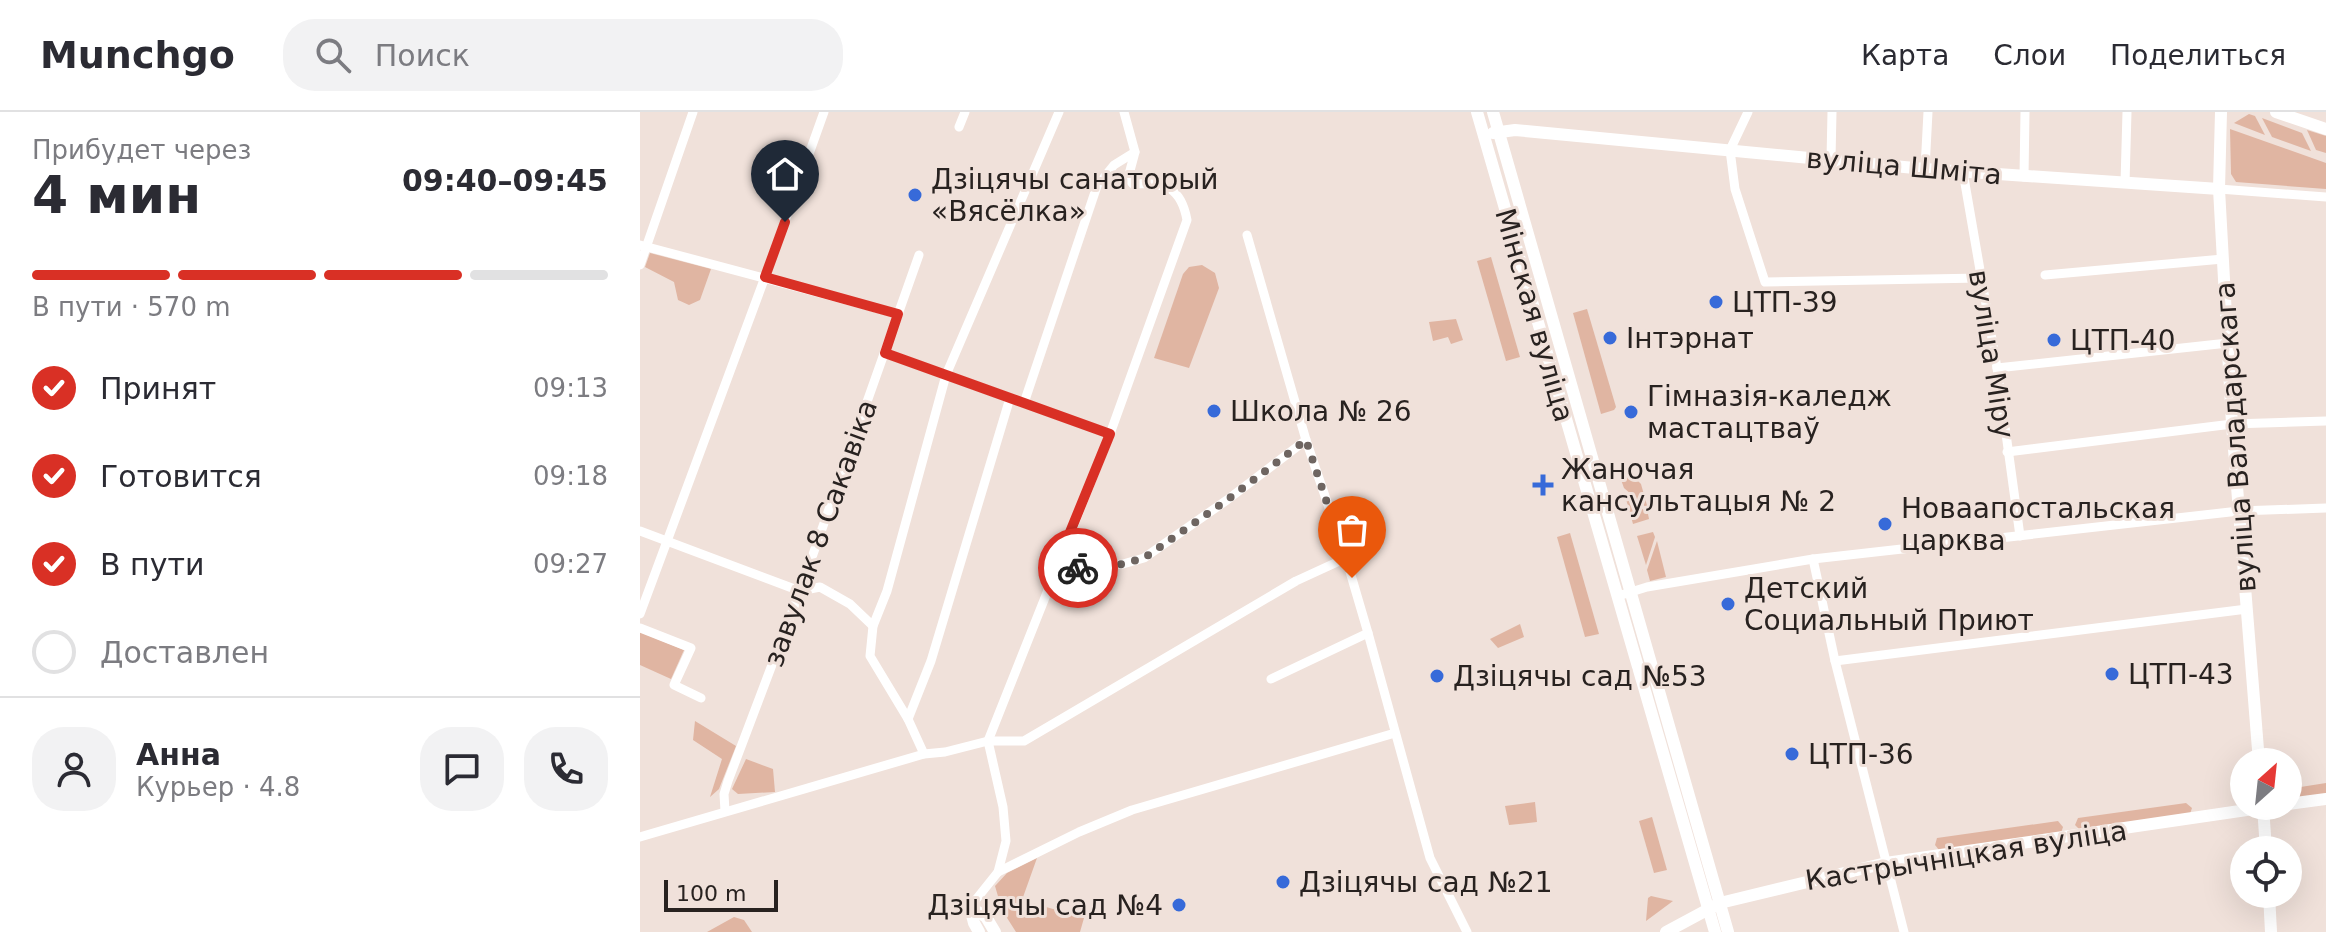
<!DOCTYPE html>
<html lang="ru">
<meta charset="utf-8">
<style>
:root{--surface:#fff;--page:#f2f2f3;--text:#2b2b33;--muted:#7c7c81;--line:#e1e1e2;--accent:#d93025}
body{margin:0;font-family:"DejaVu Sans",sans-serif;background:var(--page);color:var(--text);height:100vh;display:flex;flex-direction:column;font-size:30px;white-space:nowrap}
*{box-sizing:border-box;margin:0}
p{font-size:26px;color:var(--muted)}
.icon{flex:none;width:44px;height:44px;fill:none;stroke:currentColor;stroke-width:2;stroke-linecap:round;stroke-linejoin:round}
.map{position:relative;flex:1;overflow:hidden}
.drawer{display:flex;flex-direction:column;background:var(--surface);width:640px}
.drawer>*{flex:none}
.needle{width:52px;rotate:27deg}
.controls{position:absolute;left:1590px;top:636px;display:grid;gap:16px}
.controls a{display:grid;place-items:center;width:72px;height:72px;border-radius:50%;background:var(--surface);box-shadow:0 8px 32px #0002;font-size:40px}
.scale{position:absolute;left:24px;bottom:20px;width:114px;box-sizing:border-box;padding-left:8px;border:4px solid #282220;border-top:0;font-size:22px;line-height:28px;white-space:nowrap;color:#282220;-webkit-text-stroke:6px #f0e1da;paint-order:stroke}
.pin{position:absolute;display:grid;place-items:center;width:68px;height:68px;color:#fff;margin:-82px -34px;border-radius:50% 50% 50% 0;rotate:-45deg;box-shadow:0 0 8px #0007}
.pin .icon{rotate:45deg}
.courier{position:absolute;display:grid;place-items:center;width:80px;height:80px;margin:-40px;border:6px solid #d93025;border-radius:50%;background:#fff;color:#222;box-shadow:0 2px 10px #0007}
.headline em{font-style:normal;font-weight:700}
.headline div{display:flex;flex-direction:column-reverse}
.headline{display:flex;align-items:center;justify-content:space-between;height:136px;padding:0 32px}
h1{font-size:52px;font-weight:700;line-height:60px}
.bar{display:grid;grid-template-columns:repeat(4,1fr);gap:12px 8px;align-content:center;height:96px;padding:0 32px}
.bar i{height:10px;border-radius:6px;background:var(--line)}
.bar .active{background:var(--accent)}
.bar p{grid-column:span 4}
.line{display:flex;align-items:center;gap:20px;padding:0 32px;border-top:2px solid var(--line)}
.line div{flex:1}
.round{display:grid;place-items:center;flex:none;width:84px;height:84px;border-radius:32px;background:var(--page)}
ol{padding:0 32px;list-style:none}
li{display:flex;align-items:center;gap:24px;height:88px}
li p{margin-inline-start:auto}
li .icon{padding:8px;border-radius:50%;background:var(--accent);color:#fff;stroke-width:4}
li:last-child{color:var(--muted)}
li i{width:44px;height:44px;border:4px solid var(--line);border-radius:50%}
header{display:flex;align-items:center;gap:48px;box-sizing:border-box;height:112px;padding:0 40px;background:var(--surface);border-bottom:2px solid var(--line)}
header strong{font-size:38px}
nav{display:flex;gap:44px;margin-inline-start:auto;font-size:28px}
.search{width:560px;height:72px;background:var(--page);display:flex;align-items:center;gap:20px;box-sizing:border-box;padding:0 28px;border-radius:32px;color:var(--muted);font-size:30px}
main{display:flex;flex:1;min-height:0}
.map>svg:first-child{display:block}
</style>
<header>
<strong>Munchgo</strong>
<div class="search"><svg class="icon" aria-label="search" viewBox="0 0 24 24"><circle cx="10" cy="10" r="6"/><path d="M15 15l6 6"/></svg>Поиск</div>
<nav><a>Карта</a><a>Слои</a><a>Поделиться</a></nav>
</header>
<main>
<section class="drawer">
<div class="headline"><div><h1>4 мин</h1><p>Прибудет через</p></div><em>09:40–09:45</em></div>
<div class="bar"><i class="active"></i><i class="active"></i><i class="active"></i><i></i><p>В пути · 570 m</p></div>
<ol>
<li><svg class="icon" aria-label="check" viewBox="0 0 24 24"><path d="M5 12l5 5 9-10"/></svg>Принят<p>09:13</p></li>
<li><svg class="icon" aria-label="check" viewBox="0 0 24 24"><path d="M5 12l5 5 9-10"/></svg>Готовится<p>09:18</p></li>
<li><svg class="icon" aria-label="check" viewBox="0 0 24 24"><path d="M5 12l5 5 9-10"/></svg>В пути<p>09:27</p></li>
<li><i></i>Доставлен</li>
</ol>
<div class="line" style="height:144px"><a class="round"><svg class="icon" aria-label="person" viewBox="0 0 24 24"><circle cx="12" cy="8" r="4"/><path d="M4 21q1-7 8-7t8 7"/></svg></a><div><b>Анна</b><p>Курьер · 4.8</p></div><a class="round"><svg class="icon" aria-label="chat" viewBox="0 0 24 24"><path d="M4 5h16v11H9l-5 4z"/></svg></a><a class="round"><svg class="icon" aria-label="phone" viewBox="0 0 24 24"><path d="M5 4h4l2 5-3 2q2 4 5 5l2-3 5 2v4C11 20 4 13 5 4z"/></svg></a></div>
</section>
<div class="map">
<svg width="1686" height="820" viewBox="0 0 1686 820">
<rect width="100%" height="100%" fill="#f0e1da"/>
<!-- green -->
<g fill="#e0b5a2">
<path d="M1609,2L1615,4L1625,23L1594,11Z"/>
<path d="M1622,6L1662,21L1671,39L1632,25Z"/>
<path d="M1590,17L1686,51V77L1596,70L1591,62Z"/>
<path d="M1667,18L1686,24V41L1676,38Z"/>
<path d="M10,141L71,157L60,188L49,193L38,188L34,170L5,155Z"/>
<path d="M851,145L880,245L866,249L837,149Z"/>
<path d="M562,153L575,161L579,176L549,256L514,246L543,162L549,155Z"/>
<path d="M947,197L976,295L974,298L961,302L933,201Z"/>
<path d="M816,207L823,228L811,232L808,225L793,229L789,210Z"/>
<path d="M991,362L1001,372L1008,397L984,376L980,365Z"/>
<path d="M984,380L1008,402L1009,407L993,412Z"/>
<path d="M1013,420L1015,425L1006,453L997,424Z"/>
<path d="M930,421L959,522L945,525L917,425Z"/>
<path d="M1017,429L1026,465L1010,469L1007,458Z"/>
<path d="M880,512L884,525L858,536L850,527Z"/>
<path d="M0,520L44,538L31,567L0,553Z"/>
<path d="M55,609L96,634L79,677L70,685L82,647L53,628Z"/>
<path d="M106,647L133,657L135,680L98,682L92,677Z"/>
<path d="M1686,671V683L1648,689V677Z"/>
<path d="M895,690L897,710L869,713L865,694Z"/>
<path d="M1546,691L1552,696L1550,702L1440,718L1435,713L1438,706Z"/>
<path d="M1012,705L1027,758L1014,761L999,709Z"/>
<path d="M1418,709L1423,715L1421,721L1299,738L1295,733L1297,726Z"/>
<path d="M397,746L382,788L444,806L440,820H376L362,798L355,774L367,761Z"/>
<path d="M1011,784L1033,789L1006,809L1008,786Z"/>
<path d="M94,805L104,808L112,820H67Z"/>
</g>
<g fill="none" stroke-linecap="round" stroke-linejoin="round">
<!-- minor -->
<g stroke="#fff" stroke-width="9">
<path d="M1108,0L1090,38L1095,77L1125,170L1341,166"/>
<path d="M319,15L325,0"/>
<path d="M1191,47L1192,0"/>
<path d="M1285,57L1288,0"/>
<path d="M1323,60L1357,256L1380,424"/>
<path d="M1384,65L1385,0"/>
<path d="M1485,71L1487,0"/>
<path d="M1579,77L1686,85"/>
<path d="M607,123L666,328L706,446L728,521L790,746L827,820"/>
<path d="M0,133L258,202"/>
<path d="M0,153L53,0"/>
<path d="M1405,163L1583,147"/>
<path d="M245,241L470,322"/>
<path d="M1357,256L1588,231"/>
<path d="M384,291L457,74L474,53L495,40"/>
<path d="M1367,340L1592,312L1686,309"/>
<path d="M0,419L160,479L180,475L210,492L233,514"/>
<path d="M1173,447L1195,549L1264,820"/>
<path d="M415,457L483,452L504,446L587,388L666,328"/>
<path d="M978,484L1007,475L1173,447L1599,399L1686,396"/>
<path d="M0,502L125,165L184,0"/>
<path d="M0,516L51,536L34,573L61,586"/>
<path d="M1195,549L1607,497"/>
<path d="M631,567L728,521"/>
<path d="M268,607L291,549L370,286"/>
<path d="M284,642L268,607L230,544L233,514L247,479L306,263L419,0"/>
<path d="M85,699L84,682L88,669L160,479L279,143"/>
<path d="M0,725L284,642L305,640L348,629H384L656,469L706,446"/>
<path d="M358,760L439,720L492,698L755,621"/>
<path d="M330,795L358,760L366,729L363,695L348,629L470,322L547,108C541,75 525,70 493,72L488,66L495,40L484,0"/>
</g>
<!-- major -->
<g stroke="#fff" stroke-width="12">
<path d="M837,0L1075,820"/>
<path d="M853,0L1088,820"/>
<path d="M1581,0L1579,77L1592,312L1619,650"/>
<path d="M1636,0L1686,17"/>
<path d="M853,21L875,18L1285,57L1579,77"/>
<path d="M1648,692L1686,687"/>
<path d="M1623,694L1626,738"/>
<path d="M1629,782L1631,820"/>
<path d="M330,795L346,805L355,820"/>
<path d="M330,795L334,811L339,820"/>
<path d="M1026,820L1080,791L1246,751L1634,694"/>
</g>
</g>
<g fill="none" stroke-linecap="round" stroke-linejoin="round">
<!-- done -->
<path stroke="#6e6561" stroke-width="8" stroke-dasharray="0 14.4" d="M438,456L483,452L504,446L587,388L666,328L712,466"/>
<!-- route -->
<path stroke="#d93025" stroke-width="10" d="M145,110L125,165L258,202L245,241L470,322L415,457L438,456"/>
</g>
<!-- markers -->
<g fill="#376ad9" stroke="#f0e1da" stroke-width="3">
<circle cx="275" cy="83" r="8"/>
<circle cx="1076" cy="190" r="8"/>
<circle cx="970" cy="226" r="8"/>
<circle cx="1414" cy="228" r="8"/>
<circle cx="574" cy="299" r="8"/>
<circle cx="991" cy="300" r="8"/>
<path d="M899 361h8v8h8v8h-8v8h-8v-8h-8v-8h8z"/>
<circle cx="1245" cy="412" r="8"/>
<circle cx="1088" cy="492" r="8"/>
<circle cx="1472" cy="562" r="8"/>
<circle cx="797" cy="564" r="8"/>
<circle cx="1152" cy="642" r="8"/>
<circle cx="643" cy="770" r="8"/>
<circle cx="539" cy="793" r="8"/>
</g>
<g text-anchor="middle" stroke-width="6" stroke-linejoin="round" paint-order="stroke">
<!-- street labels -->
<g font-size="28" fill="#282220" stroke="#f0e1da">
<text transform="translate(1264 54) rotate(5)" y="10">вуліца Шміта</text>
<text transform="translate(895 203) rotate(74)" y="10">Мінская вуліца</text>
<text transform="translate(1352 242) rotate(81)" y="10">вуліца Міру</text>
<text transform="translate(1595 325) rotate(-94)" y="10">вуліца Валадарскага</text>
<text transform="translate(180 421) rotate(-70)" y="10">завулак 8 Сакавіка</text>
<text transform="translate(1326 743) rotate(-9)" y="10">Кастрычніцкая вуліца</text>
</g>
<!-- poi labels -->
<g font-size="28" fill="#282220" stroke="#f0e1da" text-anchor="start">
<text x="291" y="77">Дзіцячы санаторый<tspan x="291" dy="32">«Вясёлка»</tspan></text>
<text x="1092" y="200">ЦТП-39</text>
<text x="986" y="236">Інтэрнат</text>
<text x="1430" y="238">ЦТП-40</text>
<text x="1007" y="294">Гімназія-каледж<tspan x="1007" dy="32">мастацтваў</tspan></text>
<text x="590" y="309">Школа № 26</text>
<text x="921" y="367">Жаночая<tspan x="921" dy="32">кансультацыя № 2</tspan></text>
<text x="1261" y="406">Новаапостальская<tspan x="1261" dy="32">царква</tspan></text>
<text x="1104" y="486">Детский<tspan x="1104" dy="32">Социальный Приют</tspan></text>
<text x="1488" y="572">ЦТП-43</text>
<text x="813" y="574">Дзіцячы сад №53</text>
<text x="1168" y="652">ЦТП-36</text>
<text x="659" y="780">Дзіцячы сад №21</text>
<text x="523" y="803" text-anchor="end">Дзіцячы сад №4</text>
</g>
</g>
</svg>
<div class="controls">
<a><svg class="needle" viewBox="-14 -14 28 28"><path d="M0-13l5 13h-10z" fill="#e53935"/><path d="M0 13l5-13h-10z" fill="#7c7c81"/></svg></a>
<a><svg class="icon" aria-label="locate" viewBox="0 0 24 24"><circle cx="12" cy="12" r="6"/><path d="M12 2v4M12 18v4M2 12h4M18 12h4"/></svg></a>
</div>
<div class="scale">100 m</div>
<div class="pin" style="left:712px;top:466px;background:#ea580c"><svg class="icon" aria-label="bag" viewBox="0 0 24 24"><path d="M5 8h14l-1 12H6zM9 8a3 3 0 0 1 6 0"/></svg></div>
<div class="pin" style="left:145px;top:110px;background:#1f2937"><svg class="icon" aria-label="home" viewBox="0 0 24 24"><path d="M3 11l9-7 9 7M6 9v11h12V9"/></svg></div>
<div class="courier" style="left:438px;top:456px"><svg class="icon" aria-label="bike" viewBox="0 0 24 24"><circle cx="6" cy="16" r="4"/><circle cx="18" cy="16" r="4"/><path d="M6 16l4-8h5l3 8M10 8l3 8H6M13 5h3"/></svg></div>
</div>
</main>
